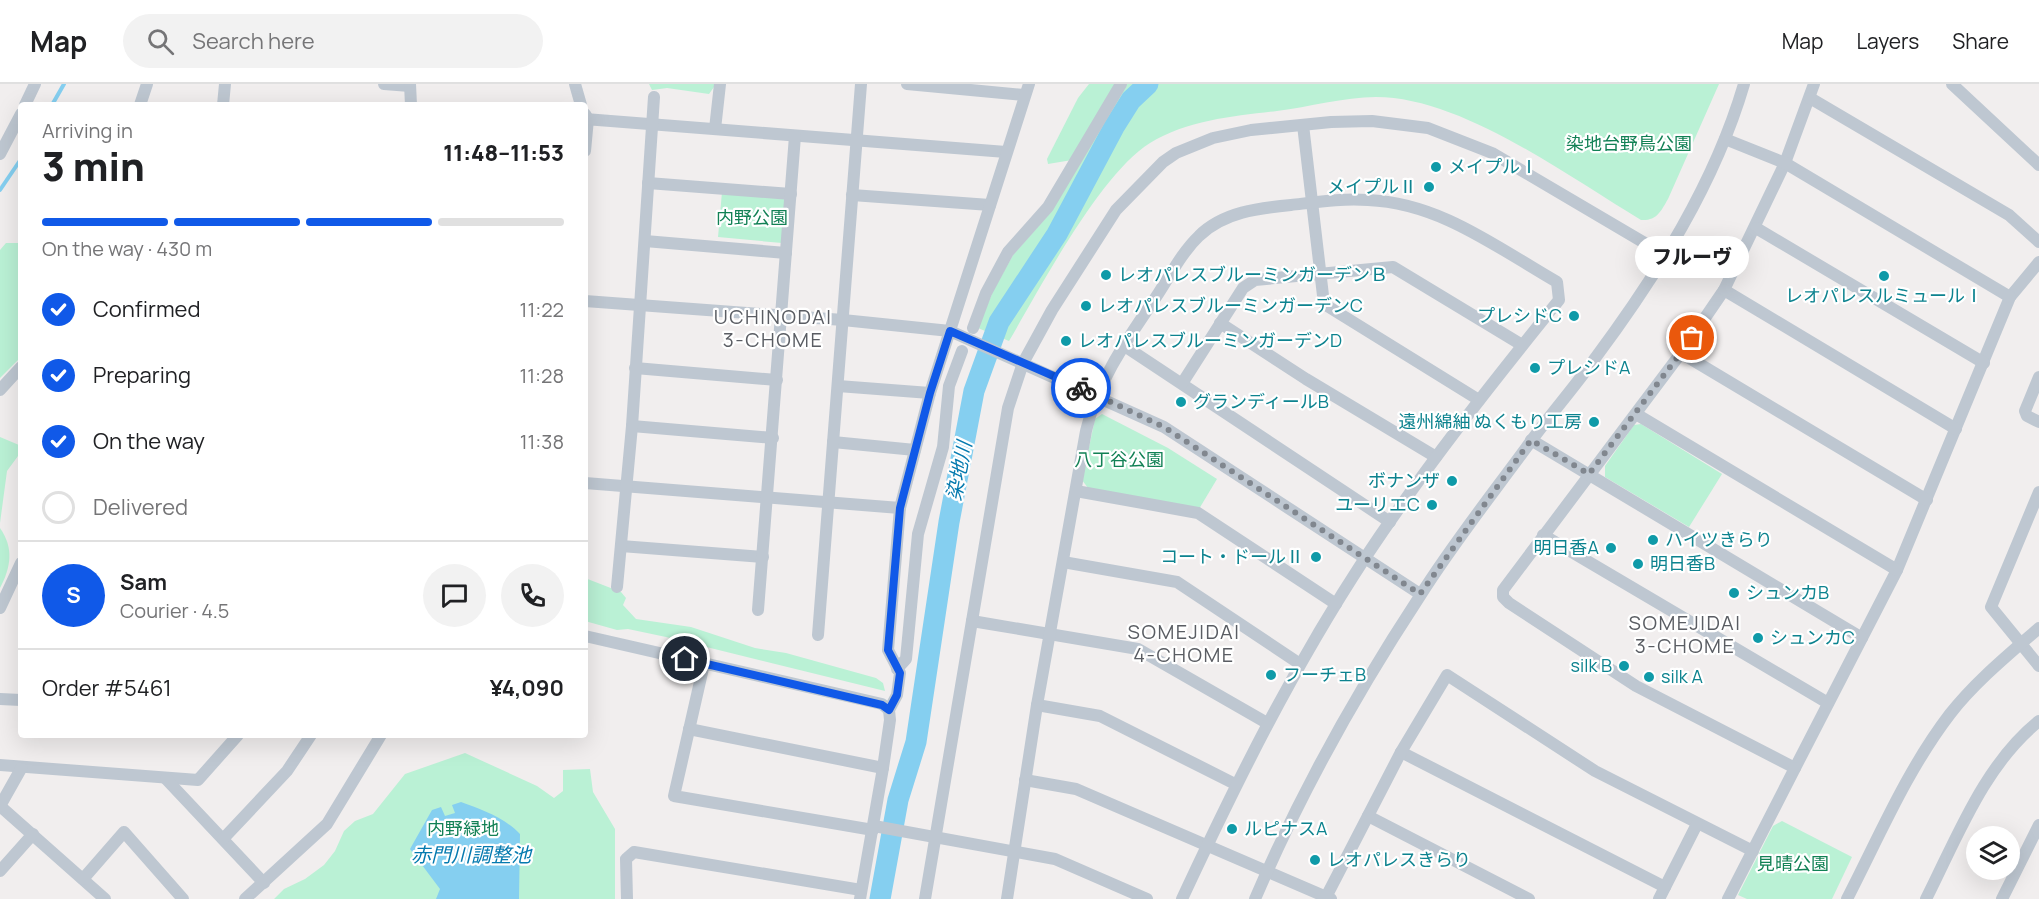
<!DOCTYPE html>
<meta charset="utf-8">
<style>
:root{--surface:#fff;--page:#f2f2f2;--text:#202124;--muted:#757577;--line:#e0e0e0;--accent:#1059e8}
body{margin:0;font-family:Manrope,"Noto Sans JP",sans-serif;background:var(--page);color:var(--text);height:100vh;display:flex;flex-direction:column;font-size:22px;white-space:nowrap}
*{box-sizing:border-box;margin:0}
p{font-size:20px;color:var(--muted)}
.icon{flex:none;width:33px;height:33px;fill:none;stroke:currentColor;stroke-width:2;stroke-linecap:round;stroke-linejoin:round}
.map{position:relative;flex:1;overflow:hidden}
.panel{position:absolute;left:18px;top:18px;width:570px;height:636px;display:flex;flex-direction:column;background:var(--surface);border-radius:6px;box-shadow:0 6px 24px #0002}
.panel>*{flex:none}
.controls{position:absolute;left:1966px;top:742px;display:grid;gap:12px}
.controls a{display:grid;place-items:center;width:54px;height:54px;border-radius:50%;background:var(--surface);box-shadow:0 6px 24px #0002;font-size:30px}
.pin{position:absolute;display:grid;place-items:center;width:51px;height:51px;color:#fff;margin:-26px;border:3px solid #fff;border-radius:50%;box-shadow:0 2px 6px #0007}
.courier{position:absolute;display:grid;place-items:center;width:60px;height:60px;margin:-30px;border:4px solid #1059e8;border-radius:50%;background:#fff;color:#222;box-shadow:0 2px 8px #0007}
.bubble{position:absolute;height:42px;border-radius:21px;background:var(--surface);box-shadow:0 6px 24px #0002;font-size:20px;font-weight:800;line-height:42px;text-align:center}
.summary em{font-style:normal;font-weight:800}
.summary div{display:flex;flex-direction:column-reverse}
.summary{display:flex;align-items:center;justify-content:space-between;height:102px;padding:0 24px}
h1{font-size:39px;font-weight:800;line-height:45px}
.bar{display:grid;grid-template-columns:repeat(4,1fr);gap:9px 6px;align-content:center;height:72px;padding:0 24px}
.bar i{height:8px;border-radius:4px;background:var(--line)}
.bar .current{background:var(--accent)}
.bar p{grid-column:span 4}
.line{display:flex;align-items:center;gap:15px;padding:0 24px;border-top:2px solid var(--line)}
.line div{flex:1}
.round{display:grid;place-items:center;flex:none;width:63px;height:63px;border-radius:32px;background:var(--page)}
ol{padding:0 24px;list-style:none}
li{display:flex;align-items:center;gap:18px;height:66px}
li p{margin-inline-start:auto}
li .icon{padding:6px;border-radius:50%;background:var(--accent);color:#fff;stroke-width:4}
li:last-child{color:var(--muted)}
li i{width:33px;height:33px;border:3px solid var(--line);border-radius:50%}
header{display:flex;align-items:center;gap:36px;box-sizing:border-box;height:84px;padding:0 30px;background:var(--surface);border-bottom:2px solid var(--line)}
header strong{font-size:28px}
nav{display:flex;gap:33px;margin-inline-start:auto;font-size:21px}
.search{width:420px;height:54px;background:var(--page);display:flex;align-items:center;gap:15px;box-sizing:border-box;padding:0 21px;border-radius:33px;color:var(--muted);font-size:22px}
.map>svg:first-child{display:block}
</style>
<header>
<strong>Map</strong>
<div class="search"><svg class="icon" aria-label="search" viewBox="0 0 24 24"><circle cx="10" cy="10" r="6"/><path d="M15 15l6 6"/></svg>Search here</div>
<nav><a>Map</a><a>Layers</a><a>Share</a></nav>
</header>
<div class="map">
<svg width="2039" height="815" viewBox="0 0 2039 815">
<rect width="100%" height="100%" fill="#f1eeee"/>
<!-- green -->
<g fill="#baf1d5">
<path d="M649,0H714V3L709,10L667,4L652,6Z"/>
<path d="M1089,0H1115L1072,76L1048,80L1047,75L1078,14Z"/>
<path d="M1127,0H1719L1668,115C1661,127 1657,137 1641,136C1569,93 1462,13 1376,13C1344,13 1309,23 1277,27C1235,32 1188,36 1150,59C1100,90 1040,204 1009,257L978,244L993,207L1013,171L1051,128Z"/>
<path d="M722,108L786,114L782,159L718,153Z"/>
<path d="M21,155V273L0,294V166L6,159H18Z"/>
<path d="M1102,330L1168,364L1217,395L1199,425L1088,404L1082,396L1095,335Z"/>
<path d="M1641,340L1722,390L1689,443L1605,393V382L1634,341Z"/>
<path d="M0,353L19,361L18,372L7,387L0,439Z"/>
<path d="M0,444C14,464 11,483 0,504Z"/>
<path d="M585,494L621,508L626,514L623,521L636,535L691,543L755,564L786,569L876,594L883,599L885,607L666,553L628,545L617,546L585,537Z"/>
<path d="M465,669L537,702L554,714L563,707V686L590,685L593,708L615,745V815H274L284,805L305,795L324,781L335,767L344,747L355,737L373,730L405,690Z"/>
<path d="M1782,737L1852,773L1832,815H1747L1738,811L1773,742Z"/>
</g>
<!-- water -->
<path fill="#85cff0" d="M461,718C481,725 505,734 520,750L519,815H436L440,805L410,765L432,726L441,723L445,732L455,729L452,721Z"/>
<g fill="none" stroke-linecap="round" stroke-linejoin="round">
<!-- stream -->
<g stroke="#85cff0" stroke-width="4">
<path d="M52,21L64,0"/>
<path d="M0,106L21,75"/>
</g>
<!-- river -->
<path stroke="#85cff0" stroke-width="21" d="M880,815L898,716L916,658L949,438L974,307L999,238L1057,150L1114,43L1131,16L1148,0"/>
<!-- minor -->
<g stroke="#bec7d1" stroke-width="12">
<path d="M384,0L410,2"/>
<path d="M410,0L411,21"/>
<path d="M575,0L581,21"/>
<path d="M907,0L1024,11"/>
<path d="M1814,0L1785,79L1724,206L1681,269L1503,506V513L1509,519L1636,602L1795,684L1897,486L2010,213L2039,178"/>
<path d="M1952,0L2039,81"/>
<path d="M1810,14L2009,131L2039,158"/>
<path d="M25,21L35,0"/>
<path d="M140,21L147,0"/>
<path d="M223,21L225,0"/>
<path d="M585,30L588,35L585,67"/>
<path d="M585,35L1006,68"/>
<path d="M1303,41L1324,220L1479,316"/>
<path d="M715,45L720,0"/>
<path d="M1725,55L1785,79L2010,213"/>
<path d="M0,70L21,30"/>
<path d="M648,99L791,110"/>
<path d="M852,111L990,121"/>
<path d="M1756,144L1984,279"/>
<path d="M645,157L786,169"/>
<path d="M1724,206L1956,345"/>
<path d="M585,217L843,236L950,247L1164,343L1420,510"/>
<path d="M1220,239L1306,295L1436,373"/>
<path d="M973,244L986,209L1008,168L1048,123L1121,0"/>
<path d="M1123,261L1390,438"/>
<path d="M1681,269L1927,416"/>
<path d="M635,284L777,296"/>
<path d="M2039,293L2025,327L2027,332L2039,338"/>
<path d="M1183,298L1243,204L1255,196L1393,183L1522,261"/>
<path d="M838,302L930,309"/>
<path d="M0,306L21,283"/>
<path d="M1636,330L1897,486"/>
<path d="M632,342L773,354"/>
<path d="M1531,356L1862,554"/>
<path d="M833,358L915,366"/>
<path d="M585,399L900,424"/>
<path d="M1076,407L1198,429L1336,520"/>
<path d="M2039,408L1991,523L2039,582"/>
<path d="M1543,451L1828,619"/>
<path d="M621,462L763,473"/>
<path d="M1063,478L1177,498L1300,580"/>
<path d="M617,503L632,342L654,13"/>
<path d="M0,524L21,479"/>
<path d="M758,526L795,52"/>
<path d="M972,537L1138,565L1267,639"/>
<path d="M818,551L861,0"/>
<path d="M585,552L882,620L889,626"/>
<path d="M704,580L674,712L873,746"/>
<path d="M897,585L906,575L918,450L943,363L949,302L962,267"/>
<path d="M0,615L21,616"/>
<path d="M1037,621L1100,632L1235,700"/>
<path d="M689,645L883,684"/>
<path d="M1401,668L1665,803"/>
<path d="M0,681L198,696L238,651"/>
<path d="M166,695L264,799"/>
<path d="M1025,696L1076,705L1331,815"/>
<path d="M0,722L105,815"/>
<path d="M0,722L22,683"/>
<path d="M1368,732L1529,815"/>
<path d="M874,742L1055,775L1147,815"/>
<path d="M223,755L287,687L311,651"/>
<path d="M0,787L33,750"/>
<path d="M83,795L124,748L183,815"/>
<path d="M245,815L327,740L381,651"/>
<path d="M627,815L626,775L634,768L861,806"/>
<path d="M860,815L883,684L890,636L889,626L897,611L900,589L888,566L900,424L930,309L1029,0"/>
<path d="M925,815L1008,324L1023,279L1052,226L1116,126L1163,78L1176,69L1213,54L1251,46L1331,38L1372,37L1428,44L1492,69L1665,171"/>
<path d="M1007,815L1037,621L1086,347C1097,299 1124,260 1152,219C1167,198 1180,170 1199,152C1223,128 1259,124 1291,121C1317,118 1343,114 1368,116C1440,119 1496,163 1557,198L1559,216C1491,300 1424,385 1365,474C1293,584 1237,697 1182,815"/>
<path d="M1255,815C1300,710 1357,608 1420,512C1452,461 1490,413 1526,364C1548,333 1574,304 1596,273C1657,191 1715,99 1744,0"/>
<path d="M1325,815L1401,668L1447,591L1595,687L1753,767"/>
<path d="M1659,815L1697,740"/>
<path d="M1728,815L1795,684"/>
<path d="M1847,815C1879,753 1907,686 1950,630C1975,598 2008,571 2039,544"/>
<path d="M1926,815C1957,754 1984,681 2039,637"/>
<path d="M2002,815L2039,741"/>
</g>
</g>
<g fill="none" stroke-linecap="round" stroke-linejoin="round">
<!-- done -->
<path stroke="#81878f" stroke-width="6" stroke-dasharray="0 10.8" d="M1081,304L1164,343L1420,510L1531,356L1589,390L1692,254"/>
<!-- route -->
<path stroke="#1059e8" stroke-width="8" d="M685,575L882,621L889,626L897,611L900,589L888,566L900,424L930,309L950,247L1081,304"/>
</g>
<!-- markers -->
<g fill="#0f9aa8" stroke="#fff" stroke-width="2">
<circle cx="1436" cy="83" r="6"/>
<circle cx="1429" cy="103" r="6"/>
<circle cx="1106" cy="191" r="6"/>
<circle cx="1884" cy="192" r="6"/>
<circle cx="1086" cy="222" r="6"/>
<circle cx="1574" cy="232" r="6"/>
<circle cx="1066" cy="257" r="6"/>
<circle cx="1535" cy="284" r="6"/>
<circle cx="1181" cy="318" r="6"/>
<circle cx="1594" cy="338" r="6"/>
<circle cx="1452" cy="397" r="6"/>
<circle cx="1432" cy="421" r="6"/>
<circle cx="1653" cy="456" r="6"/>
<circle cx="1611" cy="464" r="6"/>
<circle cx="1316" cy="473" r="6"/>
<circle cx="1638" cy="480" r="6"/>
<circle cx="1734" cy="509" r="6"/>
<circle cx="1758" cy="554" r="6"/>
<circle cx="1624" cy="582" r="6"/>
<circle cx="1271" cy="591" r="6"/>
<circle cx="1649" cy="593" r="6"/>
<circle cx="1232" cy="745" r="6"/>
<circle cx="1315" cy="776" r="6"/>
</g>
<g text-anchor="middle" stroke-width="4.5" stroke-linejoin="round" paint-order="stroke">
<!-- park labels -->
<g font-size="18" fill="#128155" stroke="#fff">
<text x="1629" y="66">染地台野鳥公園</text>
<text x="752" y="140">内野公園</text>
<text x="1119" y="382">八丁谷公園</text>
<text x="463" y="751">内野緑地</text>
<text x="1793" y="786">見晴公園</text>
</g>
<!-- culture labels -->
<g font-size="18" fill="#0d838f" stroke="#fff" text-anchor="start">
<text x="1448" y="89">メイプルⅠ</text>
<text x="1417" y="109" text-anchor="end">メイプルⅡ</text>
<text x="1118" y="197">レオパレスブルーミンガーデンＢ</text>
<text x="1884" y="218" text-anchor="middle">レオパレスルミュールⅠ</text>
<text x="1098" y="228">レオパレスブルーミンガーデンC</text>
<text x="1562" y="238" text-anchor="end">プレシドC</text>
<text x="1078" y="263">レオパレスブルーミンガーデンD</text>
<text x="1547" y="290">プレシドA</text>
<text x="1193" y="324">グランディールB</text>
<text x="1582" y="344" text-anchor="end">遠州綿紬 ぬくもり工房</text>
<text x="1440" y="403" text-anchor="end">ボナンザ</text>
<text x="1420" y="427" text-anchor="end">ユーリエC</text>
<text x="1665" y="462">ハイツきらり</text>
<text x="1599" y="470" text-anchor="end">明日香A</text>
<text x="1304" y="479" text-anchor="end">コート・ドールⅡ</text>
<text x="1650" y="486">明日香B</text>
<text x="1746" y="515">シュンカB</text>
<text x="1770" y="560">シュンカC</text>
<text x="1612" y="588" text-anchor="end">silk B</text>
<text x="1283" y="597">フーチェB</text>
<text x="1661" y="599">silk A</text>
<text x="1244" y="751">ルピナスA</text>
<text x="1327" y="782">レオパレスきらり</text>
</g>
<!-- neighbourhood labels -->
<g font-size="20" letter-spacing="1.5" fill="#5a5d63" stroke="#fff">
<text x="773" y="240">UCHINODAI<tspan x="773" dy="23">3-CHOME</tspan></text>
<text x="1685" y="546">SOMEJIDAI<tspan x="1685" dy="23">3-CHOME</tspan></text>
<text x="1184" y="555">SOMEJIDAI<tspan x="1184" dy="23">4-CHOME</tspan></text>
</g>
<!-- water labels -->
<g font-size="20" font-style="italic" fill="#057aaf" stroke="#fff">
<text transform="translate(959 387) rotate(-79)" y="7">染地川</text>
<text x="471" y="778">赤門川調整池</text>
</g>
</g>
</svg>
<div class="controls">
<a><svg class="icon" aria-label="layers" viewBox="0 0 24 24"><path d="M12 4l9 5-9 5-9-5zM3 14l9 5 9-5"/></svg></a>
</div>
<div class="pin" style="left:1692px;top:254px;background:#ea580c"><svg class="icon" aria-label="bag" viewBox="0 0 24 24"><path d="M5 8h14l-1 12H6zM9 8a3 3 0 0 1 6 0"/></svg></div>
<div class="pin" style="left:685px;top:575px;background:#1f2937"><svg class="icon" aria-label="home" viewBox="0 0 24 24"><path d="M3 11l9-7 9 7M6 9v11h12V9"/></svg></div>
<div class="courier" style="left:1081px;top:304px"><svg class="icon" aria-label="bike" viewBox="0 0 24 24"><circle cx="6" cy="16" r="4"/><circle cx="18" cy="16" r="4"/><path d="M6 16l4-8h5l3 8M10 8l3 8H6M13 5h3"/></svg></div>
<div class="bubble" style="left:1635px;top:152px;width:114px">フルーヴ</div>
<section class="panel">
<div class="summary"><div><h1>3 min</h1><p>Arriving in</p></div><em>11:48–11:53</em></div>
<div class="bar"><i class="current"></i><i class="current"></i><i class="current"></i><i></i><p>On the way · 430 m</p></div>
<ol>
<li><svg class="icon" aria-label="check" viewBox="0 0 24 24"><path d="M5 12l5 5 9-10"/></svg>Confirmed<p>11:22</p></li>
<li><svg class="icon" aria-label="check" viewBox="0 0 24 24"><path d="M5 12l5 5 9-10"/></svg>Preparing<p>11:28</p></li>
<li><svg class="icon" aria-label="check" viewBox="0 0 24 24"><path d="M5 12l5 5 9-10"/></svg>On the way<p>11:38</p></li>
<li><i></i>Delivered</li>
</ol>
<div class="line" style="height:108px"><b class="round" style="background:var(--accent);color:#fff">S</b><div><b>Sam</b><p>Courier · 4.5</p></div><a class="round"><svg class="icon" aria-label="chat" viewBox="0 0 24 24"><path d="M4 5h16v11H9l-5 4z"/></svg></a><a class="round"><svg class="icon" aria-label="phone" viewBox="0 0 24 24"><path d="M5 4h4l2 5-3 2q2 4 5 5l2-3 5 2v4C11 20 4 13 5 4z"/></svg></a></div>
<div class="line" style="height:78px"><div>Order #5461</div><b>¥4,090</b></div>
</section>
</div>
